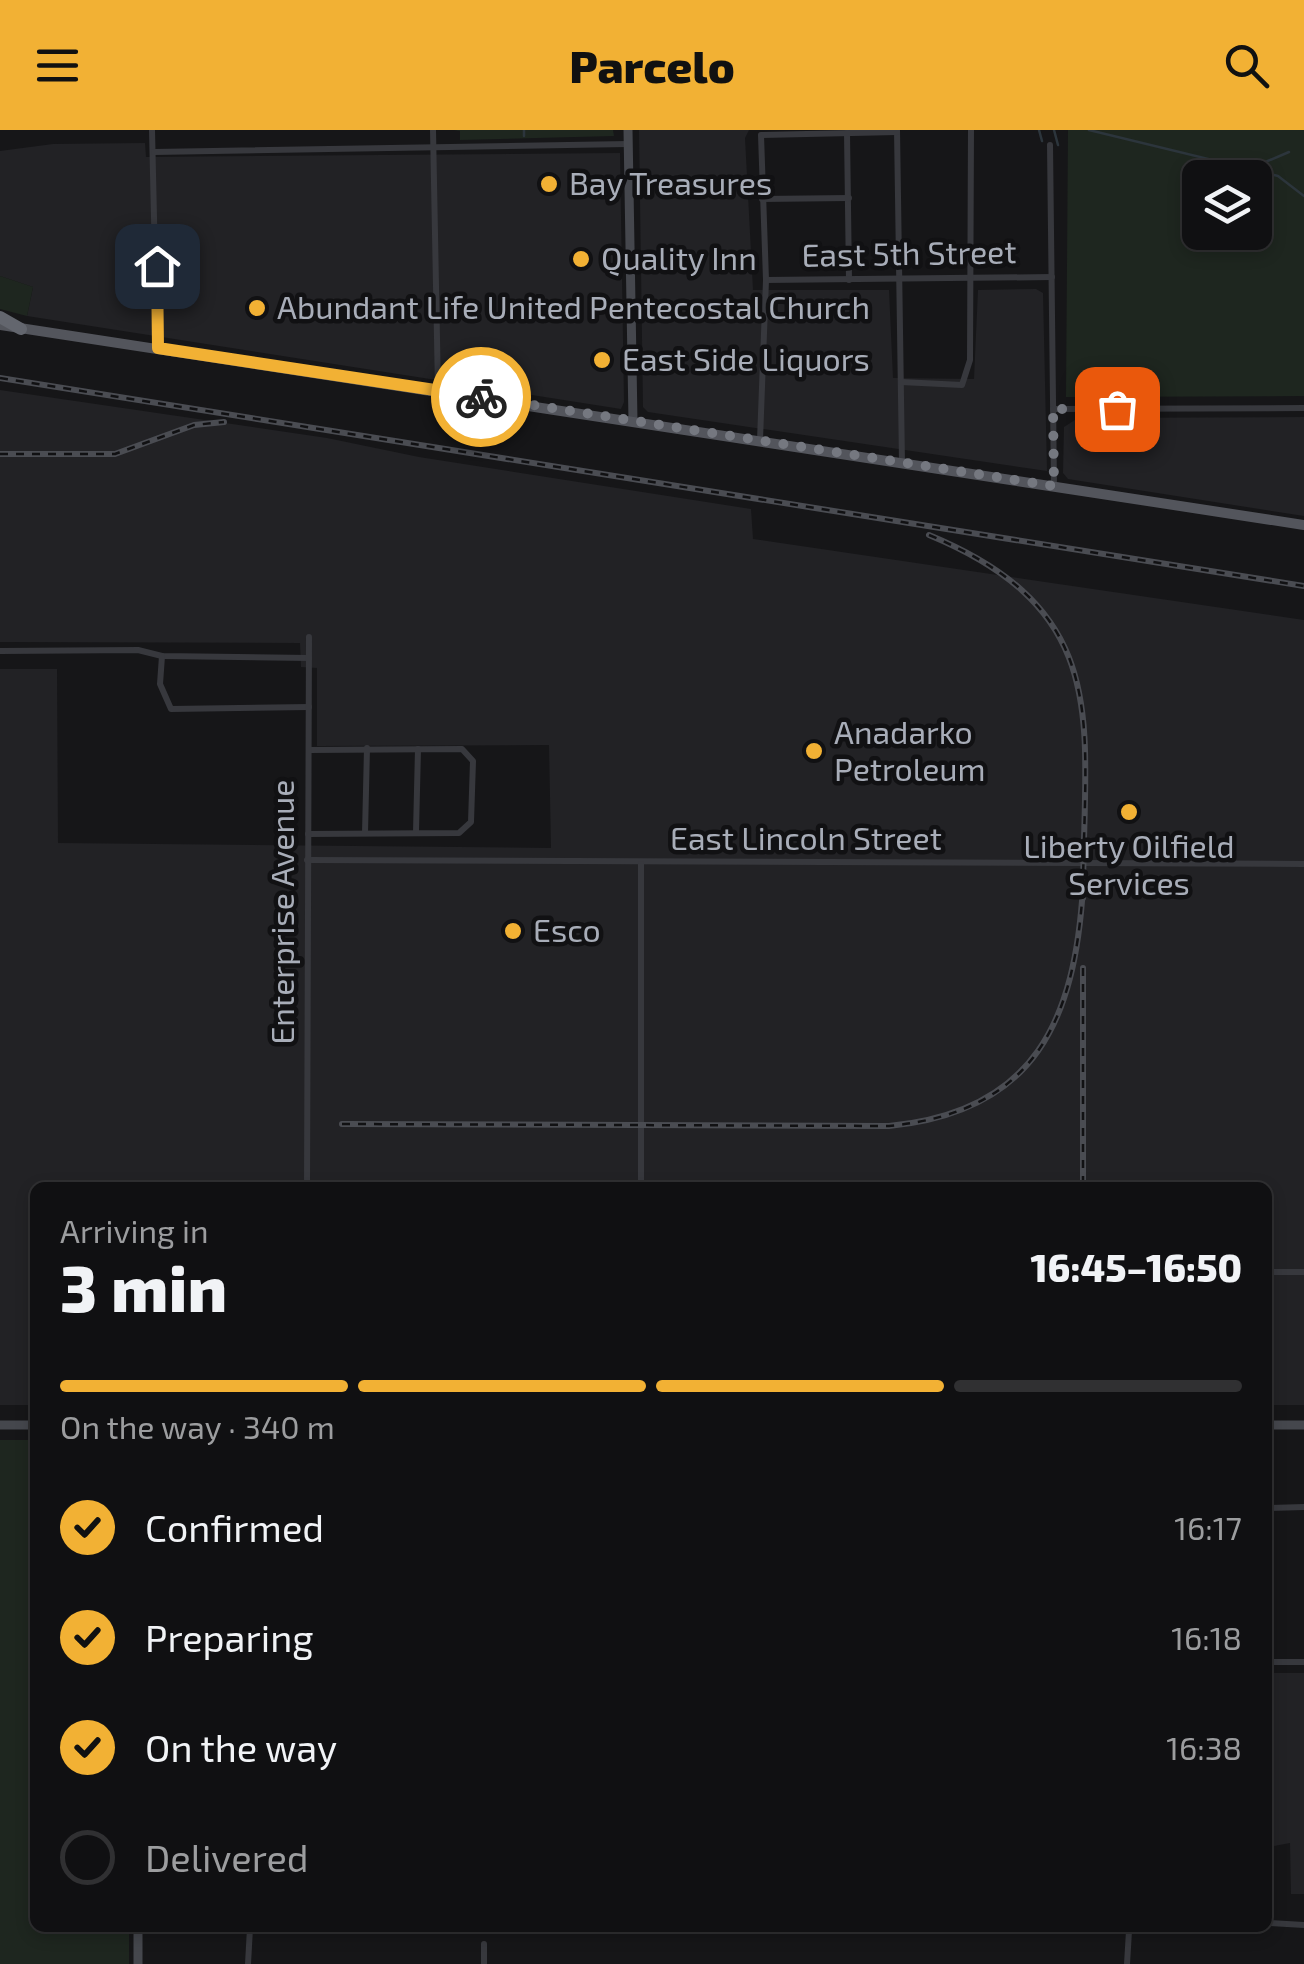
<!DOCTYPE html>
<meta charset="utf-8">
<style>
:root{--surface:#101012;--page:#19191b;--text:#f1f3f6;--muted:#9c9d9f;--line:#303032;--accent:#f2b134}
body{margin:0;font-family:"Exo 2",sans-serif;background:var(--page);color:var(--text);height:100vh;display:flex;flex-direction:column;font-size:38px;white-space:nowrap}
*{box-sizing:border-box;margin:0}
p{font-size:32px;color:var(--muted)}
.icon{flex:none;width:55px;height:55px;fill:none;stroke:currentColor;stroke-width:2;stroke-linecap:round;stroke-linejoin:round}
.map{position:relative;flex:1;overflow:hidden}
.details{position:absolute;left:30px;top:1052px;width:1242px;height:750px;display:flex;flex-direction:column;background:var(--surface);border-radius:15px;box-shadow:0 5px 15px #0003,0 0 0 2px var(--line)}
.details>*{flex:none}
.controls{position:absolute;left:1182px;top:30px;display:grid;gap:20px}
.controls a{display:grid;place-items:center;width:90px;height:90px;border-radius:15px;background:var(--surface);box-shadow:0 5px 15px #0003,0 0 0 2px var(--line);font-size:50px}
.pin{position:absolute;display:grid;place-items:center;width:85px;height:85px;color:#fff;margin:-42px;border-radius:20px;box-shadow:0 5px 15px #0006}
.courier{position:absolute;display:grid;place-items:center;width:100px;height:100px;margin:-50px;border:8px solid #f2b134;border-radius:50%;background:#fff;color:#222;box-shadow:0 2px 12px #0007}
.overview em{font-style:normal;font-weight:800}
.overview div{display:flex;flex-direction:column-reverse}
.overview{display:flex;align-items:center;justify-content:space-between;height:170px;padding:0 30px}
h1{font-size:65px;font-weight:800;line-height:75px}
.bar{display:grid;grid-template-columns:repeat(4,1fr);gap:15px 10px;align-content:center;height:120px;padding:0 30px}
.bar i{height:12px;border-radius:8px;background:var(--line)}
.bar .active{background:var(--accent)}
.bar p{grid-column:span 4}
ol{padding:0 30px;list-style:none}
li{display:flex;align-items:center;gap:30px;height:110px}
li p{margin-inline-start:auto}
li .icon{padding:10px;border-radius:50%;background:var(--accent);color:#111;stroke-width:4}
li:last-child{color:var(--muted)}
li i{width:55px;height:55px;border:5px solid var(--line);border-radius:50%}
header{display:flex;justify-content:space-between;align-items:center;height:130px;padding:0 30px;background:var(--accent);color:#111;font-size:45px;font-weight:800}
.map>svg:first-child{display:block}
</style>
<header><svg class="icon" aria-label="menu" viewBox="0 0 24 24"><path d="M4 6h16M4 12h16M4 18h16"/></svg>Parcelo<svg class="icon" aria-label="search" viewBox="0 0 24 24"><circle cx="10" cy="10" r="6"/><path d="M15 15l6 6"/></svg></header>
<div class="map">
<svg width="1304" height="1834" viewBox="0 0 1304 1834">
<rect width="100%" height="100%" fill="#161618"/>
<!-- built -->
<g fill="#222225">
<path d="M639,0H749L745,8L753,160H889L893,248L974,249L978,160L1036,159L1043,163L1047,341L648,282L643,277Z"/>
<path d="M145,13L146,27L620,23L624,272L621,279L27,186L33,157L0,146V21L53,14Z"/>
<path d="M0,260L327,308L419,327L751,379L753,409L1304,490V1275H1268V1058H35V1275H0V539H57L58,713L551,718L549,615L317,616V538L301,537L300,513L0,512Z"/>
<path d="M1304,287V386L1068,349L1063,343L1064,297L1078,288Z"/>
<path d="M1268,1543H1304V1764H1291L1290,1713L1268,1717Z"/>
</g>
<!-- green -->
<g fill="#1e261f" fill-rule="evenodd">
<path d="M454,0H613L614,6L460,10V1Z"/>
<path d="M1068,0H1304V266L1066,267ZM1200,48H1255V102H1200Z"/>
<path d="M0,146L33,157L27,186L0,179Z"/>
<path d="M0,1310H35V1798H129V1834H0Z"/>
</g>
<g fill="none" stroke-linecap="round" stroke-linejoin="round">
<!-- stream -->
<g stroke="#2c353c" stroke-width="2.5">
<path d="M524,0V6"/>
<path d="M1039,0L1042,11"/>
<path d="M1054,0L1058,15"/>
<path d="M1089,0L1278,46L1304,66"/>
<path d="M1249,39L1289,22"/>
</g>
<!-- street -->
<g stroke="#37383d" stroke-width="6">
<path d="M152,0L157,218"/>
<path d="M433,0L438,260"/>
<path d="M897,0L902,333"/>
<path d="M847,3L849,150"/>
<path d="M1050,15L1054,356"/>
<path d="M154,22L628,14"/>
<path d="M762,69L849,68"/>
<path d="M766,150L1052,147"/>
<path d="M901,252L962,255L970,230L971,0"/>
<path d="M1053,279L1304,278"/>
<path d="M760,310L766,150L761,5L897,2"/>
<path d="M0,521L138,520L162,526L309,528"/>
<path d="M162,526L160,554L171,579L309,577"/>
<path d="M416,702L418,619"/>
<path d="M365,703L367,618"/>
<path d="M308,704L459,703L471,692L473,631L462,619L309,620"/>
<path d="M307,730L1304,734"/>
<path d="M307,1058L309,507"/>
<path d="M641,1058V734"/>
<path d="M1268,1142H1304"/>
<path d="M1268,1378L1304,1377"/>
<path d="M1268,1532H1304"/>
<path d="M1268,1793L1304,1795"/>
<path d="M484,1814V1834"/>
<path d="M248,1834L250,1798"/>
<path d="M1127,1834L1129,1801L1135,1798"/>
</g>
<!-- secondary -->
<g stroke="#45474d" stroke-width="9">
<path d="M628,0L633,291"/>
<path d="M0,1295H35"/>
<path d="M1268,1295H1304"/>
<path d="M138,1834V1798"/>
</g>
<!-- primary -->
<path stroke="#53555c" stroke-width="10" d="M0,195L1304,395"/>
<!-- highway -->
<path stroke="#63666e" stroke-width="12" d="M0,187L21,199"/>
<!-- rail casing -->
<g stroke="#4a4c52" stroke-width="6">
<g id="rail">
<path d="M0,248L1304,456"/>
<path d="M0,324H115L194,295L224,292"/>
<path d="M929,405C1117,483 1083,596 1083,768"/>
<path d="M1083,838V1058"/>
<path d="M342,994L889,996C1036,982 1075,889 1083,757"/>
</g>
</g>
<!-- rail -->
<use href="#rail" stroke="#111113" stroke-width="2.5" stroke-dasharray="8" stroke-linecap="butt"/>
</g>
<g fill="none" stroke-linecap="round" stroke-linejoin="round">
<!-- done -->
<path stroke="#757880" stroke-width="10" stroke-dasharray="0 18" d="M481,267L1054,356L1053,279H1117"/>
<!-- route -->
<path stroke="#f2b134" stroke-width="12" d="M157,136L158,218L481,267"/>
</g>
<!-- markers -->
<g fill="#f2b134" stroke="#111113" stroke-width="4">
<circle cx="549" cy="54" r="10"/>
<circle cx="581" cy="129" r="10"/>
<circle cx="257" cy="178" r="10"/>
<circle cx="602" cy="230" r="10"/>
<circle cx="814" cy="621" r="10"/>
<circle cx="1129" cy="682" r="10"/>
<circle cx="513" cy="801" r="10"/>
</g>
<g text-anchor="middle" stroke-width="9" stroke-linejoin="round" paint-order="stroke">
<!-- poi labels -->
<g font-size="32" fill="#a8adb8" stroke="#111113" text-anchor="start">
<text x="569" y="65">Bay Treasures</text>
<text x="601" y="140">Quality Inn</text>
<text x="277" y="189">Abundant Life United Pentecostal Church</text>
<text x="622" y="241">East Side Liquors</text>
<text x="834" y="614">Anadarko<tspan x="834" dy="37">Petroleum</tspan></text>
<text x="1129" y="728" text-anchor="middle">Liberty Oilfield<tspan x="1129" dy="37">Services</tspan></text>
<text x="533" y="812">Esco</text>
</g>
<!-- street labels -->
<g font-size="32" fill="#a8adb8" stroke="#111113">
<text transform="translate(909 124) rotate(-1)" y="11">East 5th Street</text>
<text x="806" y="720">East Lincoln Street</text>
<text transform="translate(283 782) rotate(-90)" y="11">Enterprise Avenue</text>
</g>
</g>
</svg>
<div class="controls">
<a><svg class="icon" aria-label="layers" viewBox="0 0 24 24"><path d="M12 4l9 5-9 5-9-5zM3 14l9 5 9-5"/></svg></a>
</div>
<div class="pin" style="left:1117px;top:279px;background:#ea580c"><svg class="icon" aria-label="bag" viewBox="0 0 24 24"><path d="M5 8h14l-1 12H6zM9 8a3 3 0 0 1 6 0"/></svg></div>
<div class="pin" style="left:157px;top:136px;background:#1f2937"><svg class="icon" aria-label="home" viewBox="0 0 24 24"><path d="M3 11l9-7 9 7M6 9v11h12V9"/></svg></div>
<div class="courier" style="left:481px;top:267px"><svg class="icon" aria-label="bike" viewBox="0 0 24 24"><circle cx="6" cy="16" r="4"/><circle cx="18" cy="16" r="4"/><path d="M6 16l4-8h5l3 8M10 8l3 8H6M13 5h3"/></svg></div>
<section class="details">
<div class="overview"><div><h1>3 min</h1><p>Arriving in</p></div><em>16:45–16:50</em></div>
<div class="bar"><i class="active"></i><i class="active"></i><i class="active"></i><i></i><p>On the way · 340 m</p></div>
<ol>
<li><svg class="icon" aria-label="check" viewBox="0 0 24 24"><path d="M5 12l5 5 9-10"/></svg>Confirmed<p>16:17</p></li>
<li><svg class="icon" aria-label="check" viewBox="0 0 24 24"><path d="M5 12l5 5 9-10"/></svg>Preparing<p>16:18</p></li>
<li><svg class="icon" aria-label="check" viewBox="0 0 24 24"><path d="M5 12l5 5 9-10"/></svg>On the way<p>16:38</p></li>
<li><i></i>Delivered</li>
</ol>
</section>
</div>
